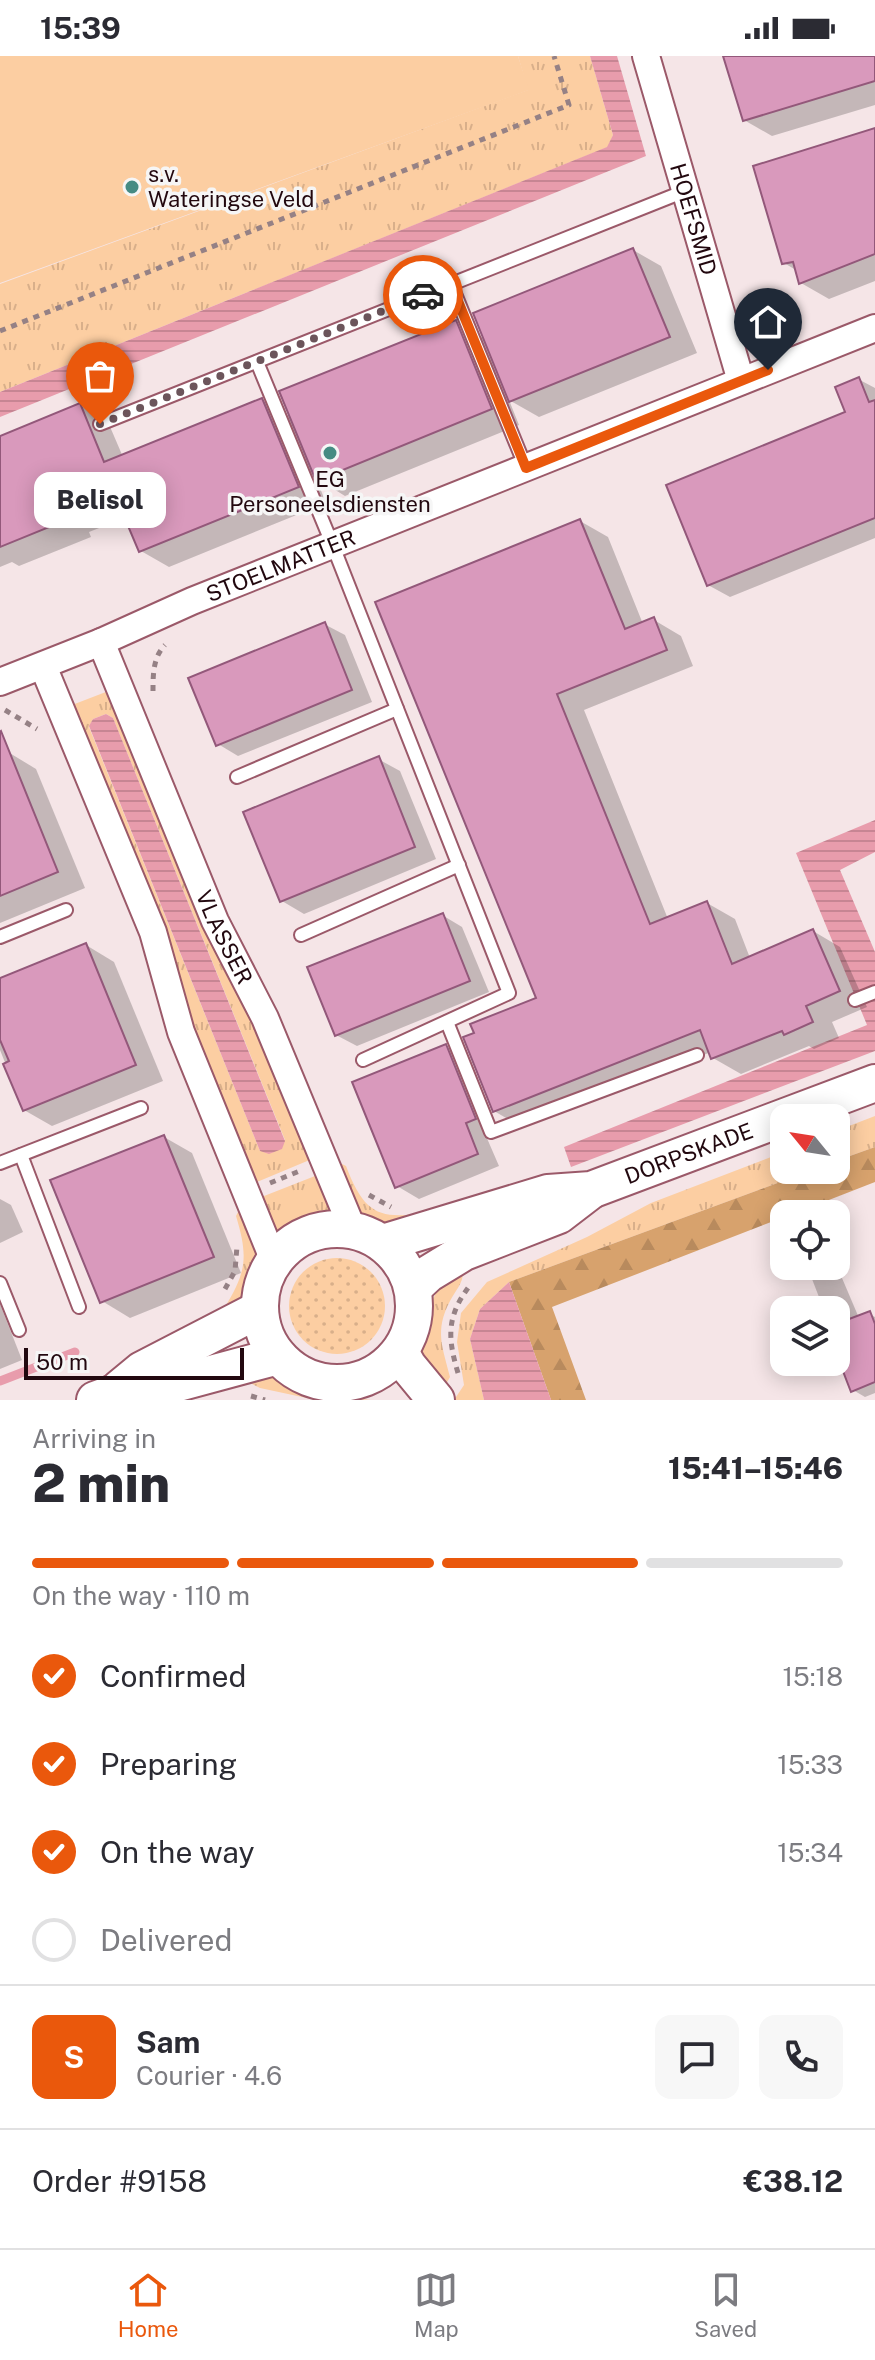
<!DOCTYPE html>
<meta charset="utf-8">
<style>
:root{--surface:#fff;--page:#f7f7f7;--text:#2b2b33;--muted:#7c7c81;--line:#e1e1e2;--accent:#ea580c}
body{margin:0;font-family:"Public Sans",sans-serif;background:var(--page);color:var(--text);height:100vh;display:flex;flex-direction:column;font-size:30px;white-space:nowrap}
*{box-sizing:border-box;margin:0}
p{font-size:26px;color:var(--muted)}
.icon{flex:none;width:44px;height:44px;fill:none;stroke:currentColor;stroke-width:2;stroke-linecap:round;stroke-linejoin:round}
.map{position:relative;height:1344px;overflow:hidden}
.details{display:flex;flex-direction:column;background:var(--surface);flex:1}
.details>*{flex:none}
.needle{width:52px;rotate:300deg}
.buttons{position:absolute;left:770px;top:1048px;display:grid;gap:16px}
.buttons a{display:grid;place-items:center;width:80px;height:80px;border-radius:16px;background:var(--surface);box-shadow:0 4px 20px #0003;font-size:40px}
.scale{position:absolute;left:24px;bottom:20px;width:220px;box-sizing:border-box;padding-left:8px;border:4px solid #22080f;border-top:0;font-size:22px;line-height:28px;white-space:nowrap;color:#22080f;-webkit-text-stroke:6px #f6f6f6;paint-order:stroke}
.pin{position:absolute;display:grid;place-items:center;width:68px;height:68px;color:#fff;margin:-82px -34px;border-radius:50% 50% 50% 0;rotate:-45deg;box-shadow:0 0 8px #0007}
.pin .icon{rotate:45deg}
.courier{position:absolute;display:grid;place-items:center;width:80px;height:80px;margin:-40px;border:6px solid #ea580c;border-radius:50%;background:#fff;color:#222;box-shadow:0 2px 10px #0007}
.bubble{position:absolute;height:56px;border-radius:16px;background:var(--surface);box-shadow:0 4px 20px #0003;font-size:26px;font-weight:800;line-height:56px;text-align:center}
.overview em{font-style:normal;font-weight:800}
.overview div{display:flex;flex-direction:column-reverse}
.overview{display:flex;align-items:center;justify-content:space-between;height:136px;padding:0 32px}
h1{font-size:52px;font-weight:800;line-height:60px}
.bar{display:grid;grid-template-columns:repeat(4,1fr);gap:12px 8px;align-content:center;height:96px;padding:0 32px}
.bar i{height:10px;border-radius:6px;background:var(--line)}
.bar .selected{background:var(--accent)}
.bar p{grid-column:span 4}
.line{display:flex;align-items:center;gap:20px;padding:0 32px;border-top:2px solid var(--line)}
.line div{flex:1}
.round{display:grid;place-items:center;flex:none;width:84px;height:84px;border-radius:16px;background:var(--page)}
ol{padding:0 32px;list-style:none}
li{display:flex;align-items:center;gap:24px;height:88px}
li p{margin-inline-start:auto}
li .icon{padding:8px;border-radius:50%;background:var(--accent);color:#fff;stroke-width:4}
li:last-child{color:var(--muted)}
li i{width:44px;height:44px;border:4px solid var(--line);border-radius:50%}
.status{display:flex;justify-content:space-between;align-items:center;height:56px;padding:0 40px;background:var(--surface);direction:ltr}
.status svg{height:22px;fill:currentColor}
.tab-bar{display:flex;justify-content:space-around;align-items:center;height:112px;border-top:2px solid var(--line);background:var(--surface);font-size:22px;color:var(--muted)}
.tab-bar a{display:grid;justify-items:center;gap:4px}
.tab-bar .selected{color:var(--accent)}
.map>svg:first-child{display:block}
</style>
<div class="status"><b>15:39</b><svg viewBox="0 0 49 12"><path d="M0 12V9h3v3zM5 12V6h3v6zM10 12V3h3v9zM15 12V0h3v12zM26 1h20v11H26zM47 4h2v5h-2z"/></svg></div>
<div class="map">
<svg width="875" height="1344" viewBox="0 0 875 1344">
<defs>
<pattern id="grass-tufts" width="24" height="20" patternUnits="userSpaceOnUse" patternTransform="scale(2)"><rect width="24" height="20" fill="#fccea2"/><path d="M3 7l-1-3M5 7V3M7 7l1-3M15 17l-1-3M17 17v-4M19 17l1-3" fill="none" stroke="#d8af8a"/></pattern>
<pattern id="forest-firs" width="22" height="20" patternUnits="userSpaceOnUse" patternTransform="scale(2)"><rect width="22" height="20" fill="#d7a26d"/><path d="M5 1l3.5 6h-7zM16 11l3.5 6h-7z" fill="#b88a5d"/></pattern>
<pattern id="garden-dots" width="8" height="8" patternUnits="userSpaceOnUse" patternTransform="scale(2)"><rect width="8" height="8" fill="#fccea2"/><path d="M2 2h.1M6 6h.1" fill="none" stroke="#d8af8a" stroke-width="1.8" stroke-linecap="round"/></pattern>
<pattern id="water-rules" width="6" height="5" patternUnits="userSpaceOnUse" patternTransform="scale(2)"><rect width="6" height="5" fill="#e89cac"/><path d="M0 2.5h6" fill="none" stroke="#c78593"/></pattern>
</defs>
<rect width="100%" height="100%" fill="#f5e5e7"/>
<!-- grass -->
<g fill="url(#grass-tufts)" fill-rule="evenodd">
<path d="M518,0H590L613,79L608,91L0,336V228L528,34Z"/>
<path d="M111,634L312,1103L252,1128L72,649ZM106,658L113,662L285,1084L260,1095L89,671L93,663Z"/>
<path d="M875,1060V1091L836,1105V1075Z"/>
<path d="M784,1096V1114H813L509,1226L480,1253L470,1283L484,1344H454L464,1329L457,1286L461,1257L487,1226L587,1181L651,1147Z"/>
<path d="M342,1108L346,1110C365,1160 380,1164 431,1156L382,1173C356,1159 347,1136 334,1111Z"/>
<path d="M315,1120L335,1163C312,1166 296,1174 278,1189L259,1142Z"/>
<path d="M242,1148C256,1192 265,1201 242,1244L225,1251C247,1215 248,1200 236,1160Z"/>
<path d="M463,1216C463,1228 455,1235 450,1245C434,1275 443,1292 450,1321L442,1335L424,1305L422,1286L430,1249L439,1231Z"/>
<path d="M247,1316L273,1318L303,1333L323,1339L371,1344H316L260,1332L252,1328Z"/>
</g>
<!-- forest -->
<path fill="url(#forest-firs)" d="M875,1091V1126L793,1158H784V1161L552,1251L586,1344H551L509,1226L813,1114H836V1105Z"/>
<!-- park -->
<path fill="#fccea2" d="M0,0H518L529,34L0,227Z"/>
<!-- garden -->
<circle fill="url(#garden-dots)" cx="337" cy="1250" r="48"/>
<!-- water -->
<g fill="url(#water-rules)">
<path d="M590,0H617L646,100L0,361V336L607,91L613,79Z"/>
<path d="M106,658L113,662L285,1085L282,1093L269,1098L260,1095L89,670L93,663Z"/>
<path d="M875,764V796L840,814L875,896V995L571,1111L564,1091L867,969L796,797Z"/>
<path d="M509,1226L551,1344H484L470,1283L480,1253Z"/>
</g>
<!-- shadow -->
<g fill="#0003">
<path d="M725,0H875V49L772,80L744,64Z"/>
<path d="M875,74V225L829,243L801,227L796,214L784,207Z"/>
<path d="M633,194L661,210L697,297L539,361L509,344L519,369L345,440L316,422L326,447L169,511L141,495L127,461L89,476L91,481L19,510L12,506L0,511V382L80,349L108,366L123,401L262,344L292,362L456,266L485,283Z"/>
<path d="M858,323L875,332V482L730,541L708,529L848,357Z"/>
<path d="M580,465L608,481L643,568L654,564L681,580L693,610L584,654L668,863L707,847L735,863L750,902L813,875L840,891L867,951L832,966L839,982L814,993L809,990L741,1018L713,1002L711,996L522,1071L494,1055L538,943L378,547Z"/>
<path d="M324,568L345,579L372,646L238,700L218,688Z"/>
<path d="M8,696L36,713L85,832L0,867V700Z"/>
<path d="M378,703L400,715L436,803L304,858L282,845Z"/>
<path d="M442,859L462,871L489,936L357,990L336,979Z"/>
<path d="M86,889L114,906L163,1025L52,1070L24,1054L0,994V924Z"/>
<path d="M446,990L468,1003L497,1075L486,1080L499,1110L419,1143L397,1130Z"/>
<path d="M164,1081L192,1097L241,1217L130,1262L102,1245Z"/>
<path d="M0,1143L11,1149L23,1176L0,1187Z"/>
<path d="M830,1215L842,1222L859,1262L869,1258L875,1261V1337L865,1341L853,1334L840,1301L836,1303V1254H824L812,1223Z"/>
<path d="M0,1248L22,1304L0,1313Z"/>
</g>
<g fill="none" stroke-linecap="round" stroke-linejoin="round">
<!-- stream -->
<path stroke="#e89cac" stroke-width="9" d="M0,1325L75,1296"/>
</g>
<!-- building -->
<g fill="#d999bc" stroke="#93587a" stroke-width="2">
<path d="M723,0H875V25L743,65Z"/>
<path d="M875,72V198L799,228L793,206L782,208L753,110Z"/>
<path d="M633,192L670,281L509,346L473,257Z"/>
<path d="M456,264L492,353L316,425L279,335Z"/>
<path d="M859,321L869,346L875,344V462L707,530L666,429L845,356L835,331Z"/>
<path d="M262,342L299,431L139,496L115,439L62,460L64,465L0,491V380L80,347L104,406Z"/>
<path d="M580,463L625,573L654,561L667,594L557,638L650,868L707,845L732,908L813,873L840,935L806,950L813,966L784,979L782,975L711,1003L700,974L493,1056L463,981L474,977L470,968L536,942L375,546Z"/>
<path d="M325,566L352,634L216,690L188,622Z"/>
<path d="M1,675L58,816L0,840V676Z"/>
<path d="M379,700L415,791L280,846L243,756Z"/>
<path d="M443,857L470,925L335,980L307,911Z"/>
<path d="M86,887L136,1009L23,1055L3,1008L9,1005L0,984V922Z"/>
<path d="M446,988L476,1063L466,1067L478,1098L395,1132L352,1026Z"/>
<path d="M164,1079L214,1201L100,1247L50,1124Z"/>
<path d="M870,1255L875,1268V1326L851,1336L836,1297V1268Z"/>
</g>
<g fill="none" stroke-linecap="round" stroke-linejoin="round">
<!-- lane casing -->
<g stroke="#9b5969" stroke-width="16">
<g id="lane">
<path d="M451,228L526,412"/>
<path d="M257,306L333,490L509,937L363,1004"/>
<path d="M100,368L685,135"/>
<path d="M237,721L397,653"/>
<path d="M301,879L459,809"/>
<path d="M0,881L66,854"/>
<path d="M855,944L875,936"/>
<path d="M447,966L491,1076L697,999"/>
<path d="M21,1099L79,1251"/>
<path d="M0,1107L141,1052"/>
<path d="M0,1227L19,1274"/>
</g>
</g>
<!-- street casing -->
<g stroke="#9b5969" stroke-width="30">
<g id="street">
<path id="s1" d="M646,0L741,325"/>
<path id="s2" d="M101,586L215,865L265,962L353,1174"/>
<path d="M43,610L153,876L181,976L274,1205"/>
<path id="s3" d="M0,626L101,586L192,545L875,272"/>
</g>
</g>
<!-- secondary casing -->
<g stroke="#9b5969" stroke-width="40">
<g id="secondary">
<circle cx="337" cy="1250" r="77"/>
<path id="s4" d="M383,1187L548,1137L591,1134L875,1027"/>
<path d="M413,1232L428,1218L464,1196L559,1159L589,1136"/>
<path d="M400,1296L408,1310L436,1344"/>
<path d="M119,1333L142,1314L260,1253"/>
<path d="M95,1344L117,1336L152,1334L278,1300"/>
</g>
</g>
<!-- path -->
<g stroke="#958185" stroke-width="5" stroke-dasharray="6 6" stroke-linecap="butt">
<path d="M0,275L569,49L554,0"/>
<path d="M153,635C153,619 153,601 165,589"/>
<path d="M5,654L37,673"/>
<path d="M270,1127L302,1114"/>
<path d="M369,1139L391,1151"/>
<path d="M225,1233L235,1215L237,1190"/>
<path d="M458,1317C448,1283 446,1262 468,1232"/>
<path d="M251,1340L265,1344"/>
</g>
<!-- lane -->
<use href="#lane" stroke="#fff" stroke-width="12"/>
<!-- street -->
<use href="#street" stroke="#fff" stroke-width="26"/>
<!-- secondary -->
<use href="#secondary" stroke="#fff" stroke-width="36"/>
</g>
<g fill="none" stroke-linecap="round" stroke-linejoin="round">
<!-- done -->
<path stroke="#6c555b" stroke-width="8" stroke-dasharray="0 14.4" d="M100,368L423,239"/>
<!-- route -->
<path stroke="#ea580c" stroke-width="10" d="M423,239L451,228L526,412L768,314"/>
</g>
<!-- markers -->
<g fill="#468b83" stroke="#f6f6f6" stroke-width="3">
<circle cx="132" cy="131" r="8"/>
<circle cx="330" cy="397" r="8"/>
</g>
<g text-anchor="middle" stroke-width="7" stroke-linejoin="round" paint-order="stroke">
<!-- poi labels -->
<g font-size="22" fill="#22080f" stroke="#f6f6f6" text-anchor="start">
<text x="148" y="126">s.v.<tspan x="148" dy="25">Wateringse Veld</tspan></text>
<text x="330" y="431" text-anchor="middle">EG<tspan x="330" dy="25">Personeelsdiensten</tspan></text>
</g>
<!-- street labels -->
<g font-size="22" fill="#22080f" stroke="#f6f6f6">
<text dy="8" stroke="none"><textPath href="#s1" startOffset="170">HOEFSMID</textPath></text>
<text dy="8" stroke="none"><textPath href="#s3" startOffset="304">STOELMATTER</textPath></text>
<text dy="8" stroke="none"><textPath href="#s2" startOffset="320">VLASSER</textPath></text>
<text dy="8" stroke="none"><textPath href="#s4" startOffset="320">DORPSKADE</textPath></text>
</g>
</g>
</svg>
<div class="buttons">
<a><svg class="needle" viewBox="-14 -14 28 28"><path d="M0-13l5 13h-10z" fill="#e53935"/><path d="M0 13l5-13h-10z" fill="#7c7c81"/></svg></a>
<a><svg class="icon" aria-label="locate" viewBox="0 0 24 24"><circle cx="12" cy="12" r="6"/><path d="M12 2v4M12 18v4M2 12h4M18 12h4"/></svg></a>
<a><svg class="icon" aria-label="layers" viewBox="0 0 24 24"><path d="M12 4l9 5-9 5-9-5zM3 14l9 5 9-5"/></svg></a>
</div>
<div class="scale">50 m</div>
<div class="pin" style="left:100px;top:368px;background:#ea580c"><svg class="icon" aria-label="bag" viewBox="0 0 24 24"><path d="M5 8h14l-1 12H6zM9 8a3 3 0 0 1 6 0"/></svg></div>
<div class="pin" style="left:768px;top:314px;background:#1f2937"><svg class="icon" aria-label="home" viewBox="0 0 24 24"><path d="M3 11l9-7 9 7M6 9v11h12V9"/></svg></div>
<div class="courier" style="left:423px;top:239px"><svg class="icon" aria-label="car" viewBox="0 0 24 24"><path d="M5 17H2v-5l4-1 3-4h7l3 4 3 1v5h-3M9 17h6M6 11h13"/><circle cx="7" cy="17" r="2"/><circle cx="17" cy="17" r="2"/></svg></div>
<div class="bubble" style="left:34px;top:416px;width:132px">Belisol</div>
</div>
<section class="details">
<div class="overview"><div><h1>2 min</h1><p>Arriving in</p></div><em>15:41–15:46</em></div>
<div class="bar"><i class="selected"></i><i class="selected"></i><i class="selected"></i><i></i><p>On the way · 110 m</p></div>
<ol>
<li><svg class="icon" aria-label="check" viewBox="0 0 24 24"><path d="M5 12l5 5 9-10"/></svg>Confirmed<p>15:18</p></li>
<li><svg class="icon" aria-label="check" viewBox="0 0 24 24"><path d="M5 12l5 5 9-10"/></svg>Preparing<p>15:33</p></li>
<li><svg class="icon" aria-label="check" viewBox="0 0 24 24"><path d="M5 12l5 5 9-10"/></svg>On the way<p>15:34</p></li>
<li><i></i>Delivered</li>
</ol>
<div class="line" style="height:144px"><b class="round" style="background:var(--accent);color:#fff">S</b><div><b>Sam</b><p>Courier · 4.6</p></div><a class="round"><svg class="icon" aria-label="chat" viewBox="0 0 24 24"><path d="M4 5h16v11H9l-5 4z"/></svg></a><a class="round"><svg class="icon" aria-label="phone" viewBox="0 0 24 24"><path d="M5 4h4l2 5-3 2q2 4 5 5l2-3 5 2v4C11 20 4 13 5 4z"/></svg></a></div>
<div class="line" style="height:104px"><div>Order #9158</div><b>€38.12</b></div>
</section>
<nav class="tab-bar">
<a class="selected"><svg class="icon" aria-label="home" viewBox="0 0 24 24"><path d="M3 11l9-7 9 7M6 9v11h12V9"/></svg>Home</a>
<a><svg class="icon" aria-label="map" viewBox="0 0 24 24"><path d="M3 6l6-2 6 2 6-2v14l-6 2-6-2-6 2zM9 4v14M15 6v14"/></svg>Map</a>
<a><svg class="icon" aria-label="saved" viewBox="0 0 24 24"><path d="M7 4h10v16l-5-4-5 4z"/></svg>Saved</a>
</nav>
